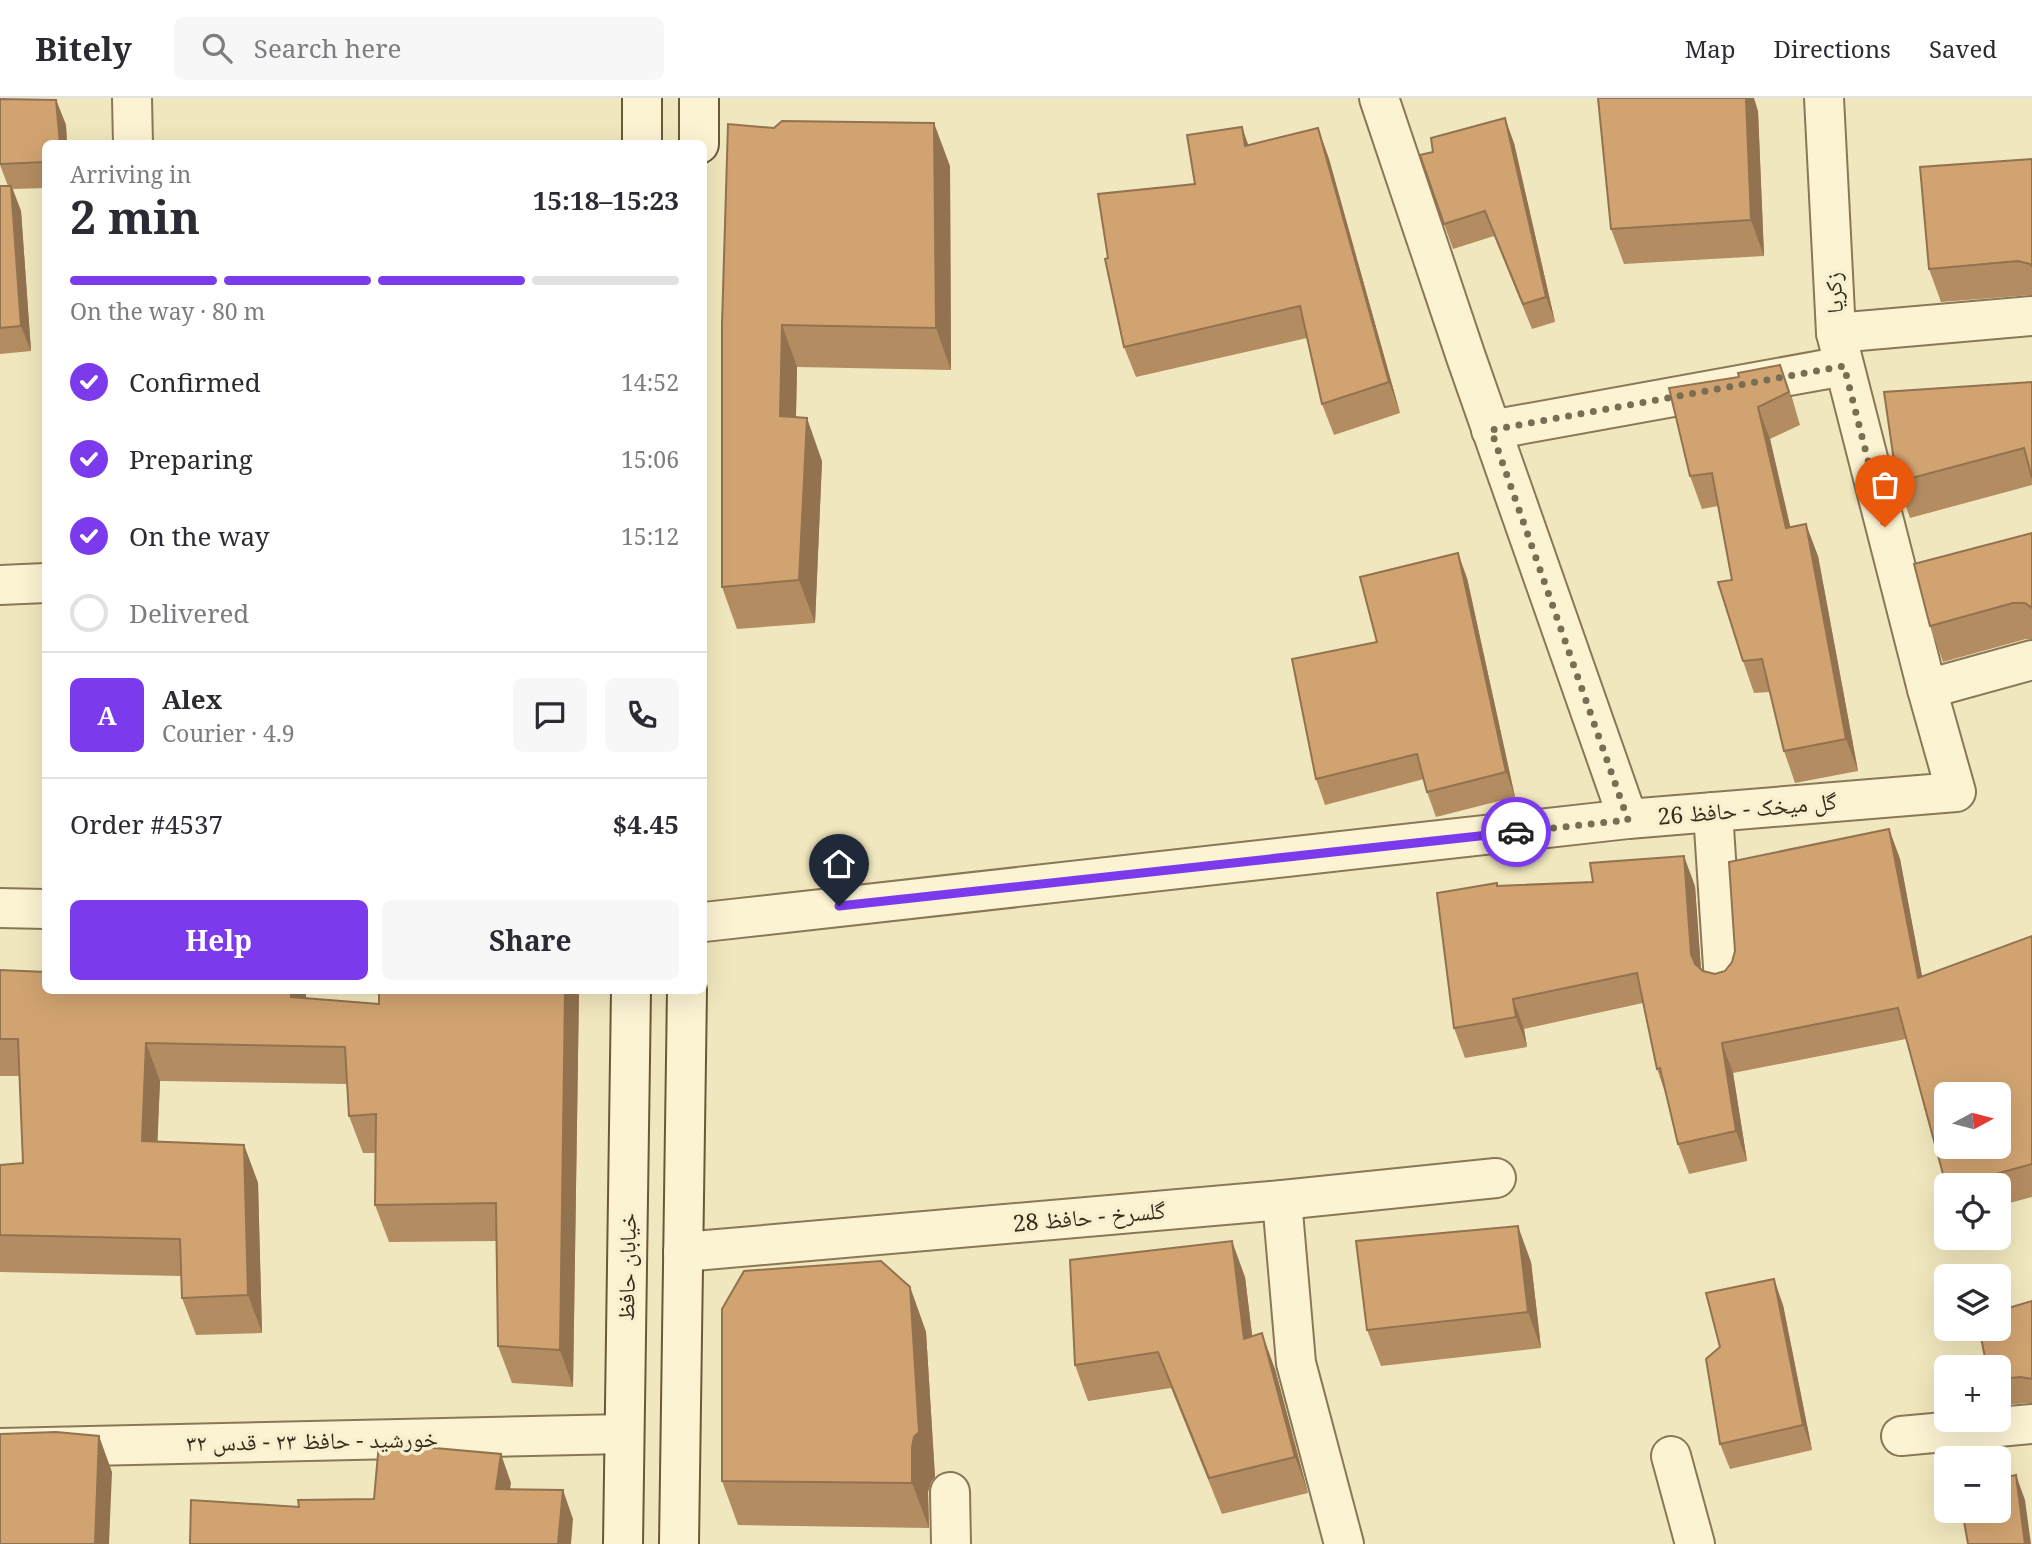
<!DOCTYPE html>
<meta charset="utf-8">
<style>
:root{--surface:#fff;--page:#f7f7f7;--text:#2b2b33;--muted:#7c7c81;--line:#e1e1e2;--accent:#7c3aed}
body{margin:0;font-family:"Noto Serif","Noto Naskh Arabic",serif;background:var(--page);color:var(--text);height:100vh;display:flex;flex-direction:column;font-size:26px;white-space:nowrap}
*{box-sizing:border-box;margin:0}
p{font-size:23px;color:var(--muted)}
.icon{flex:none;width:38px;height:38px;fill:none;stroke:currentColor;stroke-width:2;stroke-linecap:round;stroke-linejoin:round}
.map{position:relative;flex:1;overflow:hidden}
.sheet{position:absolute;left:42px;top:42px;width:665px;height:854px;display:flex;flex-direction:column;background:var(--surface);border-radius:10px;box-shadow:0 7px 28px #0002}
.sheet>*{flex:none}
.needle{width:46px;rotate:83deg}
.fabs{position:absolute;left:1934px;top:984px;display:grid;gap:14px}
.fabs a{display:grid;place-items:center;width:77px;height:77px;border-radius:10px;background:var(--surface);box-shadow:0 7px 28px #0002;font-size:35px}
.pin{position:absolute;display:grid;place-items:center;width:60px;height:60px;color:#fff;margin:-72px -30px;border-radius:50% 50% 50% 0;rotate:-45deg;box-shadow:0 0 7px #0007}
.pin .icon{rotate:45deg}
.courier{position:absolute;display:grid;place-items:center;width:70px;height:70px;margin:-35px;border:5px solid #7c3aed;border-radius:50%;background:#fff;color:#222;box-shadow:0 2px 9px #0007}
.head em{font-style:normal;font-weight:700}
.head div{display:flex;flex-direction:column-reverse}
.head{display:flex;align-items:center;justify-content:space-between;height:119px;padding:0 28px}
h1{font-size:46px;font-weight:700;line-height:52px}
.bar{display:grid;grid-template-columns:repeat(4,1fr);gap:10px 7px;align-content:center;height:84px;padding:0 28px}
.bar i{height:9px;border-radius:5px;background:var(--line)}
.bar .current{background:var(--accent)}
.bar p{grid-column:span 4}
.line{display:flex;align-items:center;gap:18px;padding:0 28px;border-top:2px solid var(--line)}
.line div{flex:1}
.round{display:grid;place-items:center;flex:none;width:74px;height:74px;border-radius:10px;background:var(--page)}
ol{padding:0 28px;list-style:none}
li{display:flex;align-items:center;gap:21px;height:77px}
li p{margin-inline-start:auto}
li .icon{padding:7px;border-radius:50%;background:var(--accent);color:#fff;stroke-width:4}
li:last-child{color:var(--muted)}
li i{width:38px;height:38px;border:4px solid var(--line);border-radius:50%}
.action{display:flex;gap:14px;margin-top:auto;padding:14px 28px}
.action a{flex:1;height:80px;border-radius:10px;background:var(--accent);color:#fff;font-size:28px;font-weight:700;line-height:80px;text-align:center}
.action a+a{background:var(--page);color:var(--text)}
header{display:flex;align-items:center;gap:42px;box-sizing:border-box;height:98px;padding:0 35px;background:var(--surface);border-bottom:2px solid var(--line)}
header strong{font-size:33px}
nav{display:flex;gap:38px;margin-inline-start:auto;font-size:24px}
.search{width:490px;height:63px;background:var(--page);display:flex;align-items:center;gap:18px;box-sizing:border-box;padding:0 24px;border-radius:10px;color:var(--muted);font-size:26px}
.map>svg:first-child{display:block}
</style>
<header>
<strong>Bitely</strong>
<div class="search"><svg class="icon" aria-label="search" viewBox="0 0 24 24"><circle cx="10" cy="10" r="6"/><path d="M15 15l6 6"/></svg>Search here</div>
<nav><a>Map</a><a>Directions</a><a>Saved</a></nav>
</header>
<div class="map">
<svg width="2032" height="1446" viewBox="0 0 2032 1446">
<rect width="100%" height="100%" fill="#f1e7be"/>
<g fill="none" stroke-linecap="round" stroke-linejoin="round">
<!-- minor casing -->
<g stroke="#8a7756" stroke-width="42">
<g id="minor">
<path d="M132,0L133,46"/>
<path d="M1379,0L1466,259L1628,721"/>
<path d="M1836,235L2032,218"/>
<path d="M1491,332L1844,268"/>
<path d="M0,487L46,485"/>
<path d="M1927,591L2032,562"/>
<path d="M1713,714L1724,884"/>
<path d="M0,810L46,811"/>
<path d="M704,824L1628,721L1956,694L1927,591L1836,235L1824,0"/>
<path d="M1282,1102L1296,1265L1344,1446"/>
<path d="M683,1154L1282,1102L1496,1080"/>
<path d="M1901,1338L2032,1326"/>
<path d="M0,1350L624,1336"/>
<path d="M1671,1358L1695,1446"/>
<path d="M950,1394L951,1446"/>
</g>
</g>
<!-- secondary casing -->
<g stroke="#6b5839" stroke-width="42">
<g id="secondary">
<path d="M642,46V0"/>
<path d="M699,46V0"/>
<path d="M623,1446L631,892"/>
<path d="M679,1446L687,892"/>
</g>
</g>
<!-- minor -->
<use href="#minor" stroke="#fbf3d2" stroke-width="38"/>
<!-- secondary -->
<use href="#secondary" stroke="#fbf3d2" stroke-width="38"/>
</g>
<!-- wall -->
<g fill="#b48c61">
<path d="M0,1L56,2L66,27L67,46H46V90L13,91L21,113L31,253L0,256V88H8L0,67Z"/>
<path d="M1758,13L1764,158L1624,166L1611,131Z"/>
<path d="M728,26L950,68L951,272L797,269L796,319L822,363L815,525L737,531L722,489Z"/>
<path d="M1318,30L1329,61L1400,315L1334,337L1322,306L1307,240L1136,279L1124,249L1108,160L1195,86L1249,47Z"/>
<path d="M1514,45L1555,224L1532,231L1494,138L1453,151L1444,126Z"/>
<path d="M2032,61V197L1941,204L1929,171Z"/>
<path d="M1780,267L1800,327L1770,341L1790,429L1818,458L1858,673L1795,685L1784,653L1770,594L1754,595L1743,563L1732,482L1718,408L1702,411L1690,378Z"/>
<path d="M2032,284V387L1910,420L1897,384Z"/>
<path d="M2032,435V541H2026L1943,564L1930,528Z"/>
<path d="M1467,480L1515,699L1436,719L1427,694L1424,681L1325,707L1316,681L1377,544Z"/>
<path d="M1889,731L1900,761L1922,878L2032,838V1099L1998,1108V1087H1946L1906,941L1733,975L1747,1063L1689,1076L1678,1046L1666,997L1657,971L1643,905L1524,931L1527,949L1465,960L1454,930L1498,788H1695L1701,872L1703,873L1715,876L1725,873Z"/>
<path d="M0,872L306,892V900L379,906V892H579L573,1289L512,1285L498,1248L496,1143L389,1144L375,1107L376,1055H363L349,1018L347,986L160,983L157,1043L244,1047L258,1085L262,1235L196,1237L182,1200L181,1178L0,1174V1067L23,1065L19,978H0Z"/>
<path d="M1531,1164L1541,1250L1381,1268L1367,1232Z"/>
<path d="M1245,1179L1252,1238L1275,1271L1308,1395L1222,1416L1171,1290L1088,1303L1075,1267Z"/>
<path d="M910,1189L926,1234L935,1379L931,1384L928,1394L929,1430L738,1427L722,1383Z"/>
<path d="M2032,1203V1305L1999,1307L1998,1269Z"/>
<path d="M1783,1207L1812,1352L1730,1371L1720,1346Z"/>
</g>
<!-- shaded-wall -->
<g fill="#92724f">
<path d="M1746,0H1754L1758,13L1764,158L1751,122Z"/>
<path d="M56,2L66,27L67,46H60Z"/>
<path d="M1505,20L1514,45L1555,224L1546,199Z"/>
<path d="M934,25L950,68L951,272L936,230Z"/>
<path d="M1242,29L1253,60L1245,48Z"/>
<path d="M1318,30L1329,61L1400,315L1389,284Z"/>
<path d="M11,88L21,113L31,253L21,228Z"/>
<path d="M782,227L797,269L795,360L780,318Z"/>
<path d="M1780,267L1792,300L1800,327Z"/>
<path d="M1758,309L1770,341L1798,462L1786,430Z"/>
<path d="M807,320L822,363L815,525L799,482Z"/>
<path d="M1806,426L1818,458L1858,673L1846,641Z"/>
<path d="M1458,455L1467,480L1515,699L1506,674Z"/>
<path d="M1889,731L1900,761L1928,910L1918,880Z"/>
<path d="M1684,758L1695,788L1702,886L1691,856Z"/>
<path d="M291,892H306L305,936L291,899Z"/>
<path d="M565,892H579L573,1289L560,1252Z"/>
<path d="M1513,901L1524,931L1527,949L1516,919Z"/>
<path d="M146,945L160,983L156,1080L142,1043Z"/>
<path d="M1722,945L1733,975L1747,1063L1736,1033Z"/>
<path d="M244,1047L258,1085L262,1235L248,1197Z"/>
<path d="M1518,1128L1531,1164L1541,1250L1528,1214Z"/>
<path d="M1232,1143L1245,1179L1257,1277L1244,1241Z"/>
<path d="M1774,1181L1783,1207L1812,1352L1803,1327Z"/>
<path d="M910,1189L926,1234L935,1379L931,1384L928,1394L929,1430L912,1385Z"/>
<path d="M1262,1235L1275,1271L1308,1395L1295,1359Z"/>
<path d="M99,1338L112,1374L109,1446H95Z"/>
<path d="M501,1356L511,1385L506,1420L496,1391Z"/>
<path d="M2016,1377L2025,1402L2031,1446H2025Z"/>
<path d="M563,1392L573,1421L571,1446H558Z"/>
</g>
<!-- building -->
<g fill="#d1a371" stroke="#92724f" stroke-width="2" fill-rule="evenodd">
<path d="M1598,0H1746L1751,122L1611,131Z"/>
<path d="M0,1L56,2L60,46H46V64L0,66Z"/>
<path d="M1505,20L1546,199L1523,206L1485,113L1444,126L1420,57L1433,54L1431,40Z"/>
<path d="M782,23L934,25L936,230L782,227L780,318L807,320L799,482L722,489V226L728,26L774,30Z"/>
<path d="M1242,29L1245,48L1318,30L1389,284L1322,306L1300,208L1124,249L1105,161L1108,160L1098,96L1195,86L1187,37Z"/>
<path d="M2032,61V168L2030,166L2018,163L1929,171L1920,69Z"/>
<path d="M0,88H11L21,228L0,230Z"/>
<path d="M1780,267L1789,294L1758,309L1786,430L1806,426L1846,641L1784,653L1762,561L1743,563L1718,484L1732,482L1712,375L1690,378L1669,290L1739,279L1738,275Z"/>
<path d="M2032,284V380L2024,350L1897,384L1884,294Z"/>
<path d="M2032,435V510L2025,505H2013L1930,528L1914,466Z"/>
<path d="M1458,455L1506,674L1427,694L1417,656L1316,681L1292,561L1377,544L1360,479Z"/>
<path d="M1889,731L1918,880L2032,838V1066L1956,1087H1946L1898,910L1722,945L1736,1033L1678,1046L1660,970L1657,971L1637,875L1513,901L1516,919L1454,930L1437,795L1497,785V788L1593,784L1590,765L1684,758L1691,856L1695,866L1703,873L1715,876L1725,873L1732,864L1735,853L1729,764ZM1946,996H1998V1048H1946Z"/>
<path d="M0,872L46,874V892H291V899L379,906V892H565L560,1252L498,1248L496,1105L375,1107L376,1016L349,1018L345,949L146,945L142,1043L244,1047L248,1197L182,1200L180,1141L0,1137V1067L23,1065L18,941H0Z"/>
<path d="M1518,1128L1528,1214L1367,1232L1356,1143Z"/>
<path d="M1232,1143L1244,1241L1262,1235L1295,1359L1209,1380L1158,1254L1075,1267L1070,1162Z"/>
<path d="M881,1163L910,1189L919,1334L914,1339L912,1349V1385L722,1383V1211L744,1173Z"/>
<path d="M1774,1181L1803,1327L1720,1346L1706,1261L1720,1249L1706,1195Z"/>
<path d="M2032,1203V1281L2021,1279L1998,1281V1269H1987L1979,1230H1998V1213Z"/>
<path d="M56,1334L99,1338L95,1446H0V1336Z"/>
<path d="M379,1345L501,1356L496,1391L563,1392L558,1446H190L191,1402L299,1409L298,1402L374,1401Z"/>
<path d="M2016,1377L2025,1446H1968L1962,1412H1998V1381Z"/>
</g>
<g fill="none" stroke-linecap="round" stroke-linejoin="round">
<!-- done -->
<path stroke="#796d54" stroke-width="7" stroke-dasharray="0 12.6" d="M1516,734L1628,722L1491,332L1844,268L1885,429"/>
<!-- route -->
<path stroke="#7c3aed" stroke-width="9" d="M839,808L1516,734"/>
</g>
<g text-anchor="middle" stroke-width="7" stroke-linejoin="round" paint-order="stroke">
<!-- street labels -->
<g font-size="23" fill="#382c1b" stroke="#f7f0ce">
<text transform="translate(1834 195) rotate(-93)" y="8">زکریا</text>
<text transform="translate(1747 711) rotate(-5)" y="8">گل میخک - حافظ 26</text>
<text transform="translate(1089 1119) rotate(-5)" y="8">گلسرخ - حافظ 28</text>
<text transform="translate(627 1169) rotate(-89)" y="8">خیابان حافظ</text>
<text transform="translate(312 1343) rotate(-1)" y="8">خورشید - حافظ ۲۳ - قدس ۳۲</text>
</g>
</g>
</svg>
<div class="fabs">
<a><svg class="needle" viewBox="-14 -14 28 28"><path d="M0-13l5 13h-10z" fill="#e53935"/><path d="M0 13l5-13h-10z" fill="#7c7c81"/></svg></a>
<a><svg class="icon" aria-label="locate" viewBox="0 0 24 24"><circle cx="12" cy="12" r="6"/><path d="M12 2v4M12 18v4M2 12h4M18 12h4"/></svg></a>
<a><svg class="icon" aria-label="layers" viewBox="0 0 24 24"><path d="M12 4l9 5-9 5-9-5zM3 14l9 5 9-5"/></svg></a>
<a>+</a>
<a>−</a>
</div>
<div class="pin" style="left:1885px;top:429px;background:#ea580c"><svg class="icon" aria-label="bag" viewBox="0 0 24 24"><path d="M5 8h14l-1 12H6zM9 8a3 3 0 0 1 6 0"/></svg></div>
<div class="pin" style="left:839px;top:808px;background:#1f2937"><svg class="icon" aria-label="home" viewBox="0 0 24 24"><path d="M3 11l9-7 9 7M6 9v11h12V9"/></svg></div>
<div class="courier" style="left:1516px;top:734px"><svg class="icon" aria-label="car" viewBox="0 0 24 24"><path d="M5 17H2v-5l4-1 3-4h7l3 4 3 1v5h-3M9 17h6M6 11h13"/><circle cx="7" cy="17" r="2"/><circle cx="17" cy="17" r="2"/></svg></div>
<section class="sheet">
<div class="head"><div><h1>2 min</h1><p>Arriving in</p></div><em>15:18–15:23</em></div>
<div class="bar"><i class="current"></i><i class="current"></i><i class="current"></i><i></i><p>On the way · 80 m</p></div>
<ol>
<li><svg class="icon" aria-label="check" viewBox="0 0 24 24"><path d="M5 12l5 5 9-10"/></svg>Confirmed<p>14:52</p></li>
<li><svg class="icon" aria-label="check" viewBox="0 0 24 24"><path d="M5 12l5 5 9-10"/></svg>Preparing<p>15:06</p></li>
<li><svg class="icon" aria-label="check" viewBox="0 0 24 24"><path d="M5 12l5 5 9-10"/></svg>On the way<p>15:12</p></li>
<li><i></i>Delivered</li>
</ol>
<div class="line" style="height:126px"><b class="round" style="background:var(--accent);color:#fff">A</b><div><b>Alex</b><p>Courier · 4.9</p></div><a class="round"><svg class="icon" aria-label="chat" viewBox="0 0 24 24"><path d="M4 5h16v11H9l-5 4z"/></svg></a><a class="round"><svg class="icon" aria-label="phone" viewBox="0 0 24 24"><path d="M5 4h4l2 5-3 2q2 4 5 5l2-3 5 2v4C11 20 4 13 5 4z"/></svg></a></div>
<div class="line" style="height:91px"><div>Order #4537</div><b>$4.45</b></div>
<div class="action"><a>Help</a><a>Share</a></div>
</section>
</div>
